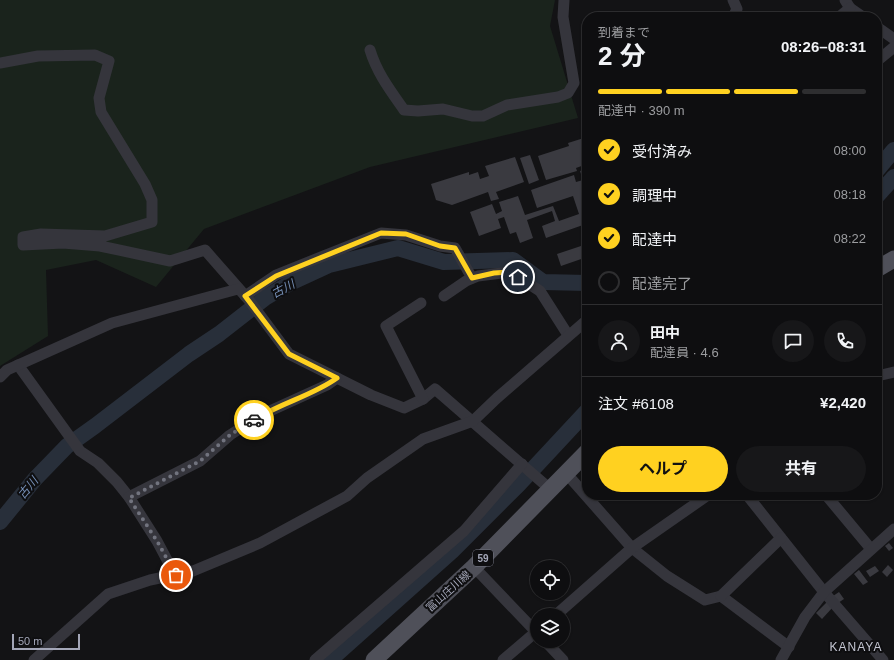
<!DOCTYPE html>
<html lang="ja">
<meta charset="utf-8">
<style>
:root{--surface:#0e0e10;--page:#171719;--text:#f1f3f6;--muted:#9b9c9f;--line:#2e2e30;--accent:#ffd120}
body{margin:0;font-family:Arial,"Noto Sans JP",sans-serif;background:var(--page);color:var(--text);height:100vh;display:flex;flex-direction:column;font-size:15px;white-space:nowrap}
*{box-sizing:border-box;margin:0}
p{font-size:13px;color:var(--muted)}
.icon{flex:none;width:22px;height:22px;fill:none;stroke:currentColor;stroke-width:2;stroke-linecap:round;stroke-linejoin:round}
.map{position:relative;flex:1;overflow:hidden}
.details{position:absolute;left:582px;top:12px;width:300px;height:488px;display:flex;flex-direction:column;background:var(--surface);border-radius:16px;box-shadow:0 1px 3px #0004,0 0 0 1px var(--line)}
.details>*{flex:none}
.controls{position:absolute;left:530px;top:560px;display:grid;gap:8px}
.controls a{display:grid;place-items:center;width:40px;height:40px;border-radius:50%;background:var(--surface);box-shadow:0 1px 3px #0004,0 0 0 1px var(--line);font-size:20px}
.scale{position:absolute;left:12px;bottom:10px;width:68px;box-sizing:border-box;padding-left:4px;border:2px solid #a3a6b7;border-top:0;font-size:11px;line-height:14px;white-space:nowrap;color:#a3a6b7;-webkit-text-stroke:3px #0e0e10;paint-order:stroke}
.pin{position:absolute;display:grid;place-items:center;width:34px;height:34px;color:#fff;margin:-17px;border:2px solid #fff;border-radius:50%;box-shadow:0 1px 4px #0007}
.courier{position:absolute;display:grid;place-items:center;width:40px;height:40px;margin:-20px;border:3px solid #ffd120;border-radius:50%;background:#fff;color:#222;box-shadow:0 1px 5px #0007}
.headline em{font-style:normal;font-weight:700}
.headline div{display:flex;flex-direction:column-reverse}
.headline{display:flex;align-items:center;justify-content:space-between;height:68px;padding:0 16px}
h1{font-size:26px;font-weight:700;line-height:30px}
.bar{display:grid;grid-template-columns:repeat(4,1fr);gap:6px 4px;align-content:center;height:48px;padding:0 16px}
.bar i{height:5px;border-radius:3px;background:var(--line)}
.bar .on{background:var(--accent)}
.bar p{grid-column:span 4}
.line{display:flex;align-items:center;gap:10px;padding:0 16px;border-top:1px solid var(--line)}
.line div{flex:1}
.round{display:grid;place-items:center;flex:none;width:42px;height:42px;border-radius:21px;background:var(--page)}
ol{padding:0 16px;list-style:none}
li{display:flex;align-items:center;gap:12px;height:44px}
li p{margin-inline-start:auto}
li .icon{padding:4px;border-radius:50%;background:var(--accent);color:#111;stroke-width:4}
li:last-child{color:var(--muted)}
li i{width:22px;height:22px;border:2px solid var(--line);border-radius:50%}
.action{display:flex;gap:8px;margin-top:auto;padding:8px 16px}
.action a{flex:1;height:46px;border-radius:24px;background:var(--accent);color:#111;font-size:16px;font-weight:700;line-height:46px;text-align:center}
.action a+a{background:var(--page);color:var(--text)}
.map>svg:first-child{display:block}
</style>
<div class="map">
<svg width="894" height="660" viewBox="0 0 894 660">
<rect width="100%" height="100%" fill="#131315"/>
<!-- green -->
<path fill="#1a231c" d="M0,0H555L550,26L578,118L370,167L204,229L156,287L96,260L46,270L48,336L0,366Z"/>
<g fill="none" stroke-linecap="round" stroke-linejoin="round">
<!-- river -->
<g stroke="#282f3a" stroke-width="16">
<path d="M877,170L894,150"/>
<path d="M877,196L894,177"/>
<path d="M0,522L35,479L67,446L95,426L189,354L219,334L265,298L290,283L329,265L398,248L444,262L513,260L543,282L587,283"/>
<path d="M330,660L452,551L519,484L587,411"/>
</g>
</g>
<!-- building -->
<g fill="#3a3a40">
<path d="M587,137V164L576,168L577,171L546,180L538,156L569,146L568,143Z"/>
<path d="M530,155L539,180L529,184L520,158Z"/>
<path d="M515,157L524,182L496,192L499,199L491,201L488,192L452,205L436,200L431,184L469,172V175L478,172L480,179L489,176L485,166Z"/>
<path d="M586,169L587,236L583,225L546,238L542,226L555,221L552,211L527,220L533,238L520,243L516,232L510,234L504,217L498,219L501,228L479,236L470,212L492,204L496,214L502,211L499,202L518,196L525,215L553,206L559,221L579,214L573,196L537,208L531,190L574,175L576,182L583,180L580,171Z"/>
<path d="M587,244V257L561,266L557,254Z"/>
<path d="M889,543L893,548L889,551L885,546Z"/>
<path d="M888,565L893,570L887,577L882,572Z"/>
<path d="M875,566L879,571L870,577L866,571Z"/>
<path d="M859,570L868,582L863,585L854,574Z"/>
<path d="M839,592L844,599L838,603L833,596Z"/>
<path d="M827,602L833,607L822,619L816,613Z"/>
</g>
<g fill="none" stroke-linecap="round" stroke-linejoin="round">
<!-- minor -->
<g stroke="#35353c" stroke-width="11">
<path d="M733,0L737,9L733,17"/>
<path d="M845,0L850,8L863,17"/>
<path d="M839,17L850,8"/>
<path d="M877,27L894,39"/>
<path d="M370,50C377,73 390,90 404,110L418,111L443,109L472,116H483L507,105L558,97L568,93L574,83L563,17L564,0"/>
<path d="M877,61L894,47"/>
<path d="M0,63L38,56L95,55L109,61L99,98L101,112L145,184L152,200V222L105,236L41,234L23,237V245L63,243L100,246L170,261L205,250L248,299L289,354L371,395L404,408L423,399L435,389L550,489"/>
<path d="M245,296L276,275L381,233L406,235L440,246L455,248L472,278"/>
<path d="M444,296L466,281L478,276L510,272L540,291L568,335"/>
<path d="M421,303L386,326L423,399"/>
<path d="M18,365L80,451L98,463L117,482L129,497L157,541L175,575"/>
<path d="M877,376L894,372"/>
<path d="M0,377L7,370L112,323L238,289"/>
<path d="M566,473L632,548L667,576L705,600L721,596L789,647"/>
<path d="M747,495L824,592L883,660"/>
<path d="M826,495L871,549"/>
<path d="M129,497L200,461L230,435L261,415L327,385L337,378"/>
<path d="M474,567L537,633"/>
<path d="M721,596L781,538"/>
<path d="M556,615L632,548L708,495"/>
<path d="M545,641L563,660"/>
<path d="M34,660L108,594L150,580L193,571L260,543L347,496L367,478L423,439L473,421L497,398L587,320"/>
<path d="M315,660L464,531L522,464"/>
<path d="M503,660L537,631"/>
<path d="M781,660L805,617L824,592L894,529"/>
</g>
<!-- primary -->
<g stroke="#4f5059" stroke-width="17">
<path d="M877,269L894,259"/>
<path d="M374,660L474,567L587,452"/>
</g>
</g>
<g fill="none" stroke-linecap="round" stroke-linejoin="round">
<!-- done -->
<path stroke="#71737e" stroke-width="4" stroke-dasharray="0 7.2" d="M176,575L157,541L129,498L200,461L230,435L254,420"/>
<!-- route -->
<path stroke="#ffd120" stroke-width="5" d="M254,420C280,403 312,396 337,378L289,354L245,296L276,276L381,233L406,234L440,246L455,248L472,278L494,273L510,272L518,277"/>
</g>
<g text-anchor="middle" stroke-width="4" stroke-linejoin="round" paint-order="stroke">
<!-- shield labels -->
<rect fill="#0e0e10" stroke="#767885" stroke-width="1" x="473" y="550" width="20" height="16" rx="3"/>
<g font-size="10" font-weight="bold" fill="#a3a6b7">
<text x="483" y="562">59</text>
</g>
<!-- street labels -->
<g font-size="11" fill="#a3a6b7" stroke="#0e0e10">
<text transform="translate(448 591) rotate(-42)" y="4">富山庄川線</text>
</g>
<!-- water labels -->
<g font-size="12" font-style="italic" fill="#758fb6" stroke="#0e0e10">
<text transform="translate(283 289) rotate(-28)" y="4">古川</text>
<text transform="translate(28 488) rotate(-50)" y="4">古川</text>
</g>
<!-- neighbourhood labels -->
<g font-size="12" letter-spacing="1" fill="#c4c6d2" stroke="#0e0e10">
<text x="856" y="651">KANAYA</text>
</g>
</g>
</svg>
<div class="controls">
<a><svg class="icon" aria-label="locate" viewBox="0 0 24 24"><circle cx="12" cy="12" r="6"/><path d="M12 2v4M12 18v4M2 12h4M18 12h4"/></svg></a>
<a><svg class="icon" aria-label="layers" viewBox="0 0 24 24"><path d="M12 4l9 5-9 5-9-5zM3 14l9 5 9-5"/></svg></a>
</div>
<div class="scale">50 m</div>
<div class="pin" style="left:176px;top:575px;background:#ea580c"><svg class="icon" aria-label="bag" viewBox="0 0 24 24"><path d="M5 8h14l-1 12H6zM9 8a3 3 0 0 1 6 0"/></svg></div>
<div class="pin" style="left:518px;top:277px;background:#1f2937"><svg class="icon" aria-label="home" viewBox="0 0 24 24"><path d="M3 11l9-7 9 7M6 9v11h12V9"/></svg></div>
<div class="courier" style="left:254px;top:420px"><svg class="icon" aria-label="car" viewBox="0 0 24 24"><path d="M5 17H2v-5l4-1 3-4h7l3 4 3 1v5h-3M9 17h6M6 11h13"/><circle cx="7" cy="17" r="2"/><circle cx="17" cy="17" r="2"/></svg></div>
<section class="details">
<div class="headline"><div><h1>2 分</h1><p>到着まで</p></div><em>08:26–08:31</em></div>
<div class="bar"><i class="on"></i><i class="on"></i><i class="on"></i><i></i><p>配達中 · 390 m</p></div>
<ol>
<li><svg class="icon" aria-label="check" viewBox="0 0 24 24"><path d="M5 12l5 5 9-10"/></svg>受付済み<p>08:00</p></li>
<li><svg class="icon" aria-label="check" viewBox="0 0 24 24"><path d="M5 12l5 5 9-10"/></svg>調理中<p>08:18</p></li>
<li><svg class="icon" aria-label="check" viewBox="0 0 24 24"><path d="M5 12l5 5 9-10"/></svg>配達中<p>08:22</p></li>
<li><i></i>配達完了</li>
</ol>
<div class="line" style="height:72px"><a class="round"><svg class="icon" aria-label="person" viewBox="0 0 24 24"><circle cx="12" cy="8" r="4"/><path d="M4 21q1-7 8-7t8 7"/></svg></a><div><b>田中</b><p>配達員 · 4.6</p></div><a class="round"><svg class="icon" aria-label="chat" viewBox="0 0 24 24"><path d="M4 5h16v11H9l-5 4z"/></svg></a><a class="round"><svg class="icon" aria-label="phone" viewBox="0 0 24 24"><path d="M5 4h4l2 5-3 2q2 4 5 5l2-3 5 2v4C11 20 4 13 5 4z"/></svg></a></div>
<div class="line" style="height:52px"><div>注文 #6108</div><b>¥2,420</b></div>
<div class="action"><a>ヘルプ</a><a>共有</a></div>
</section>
</div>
